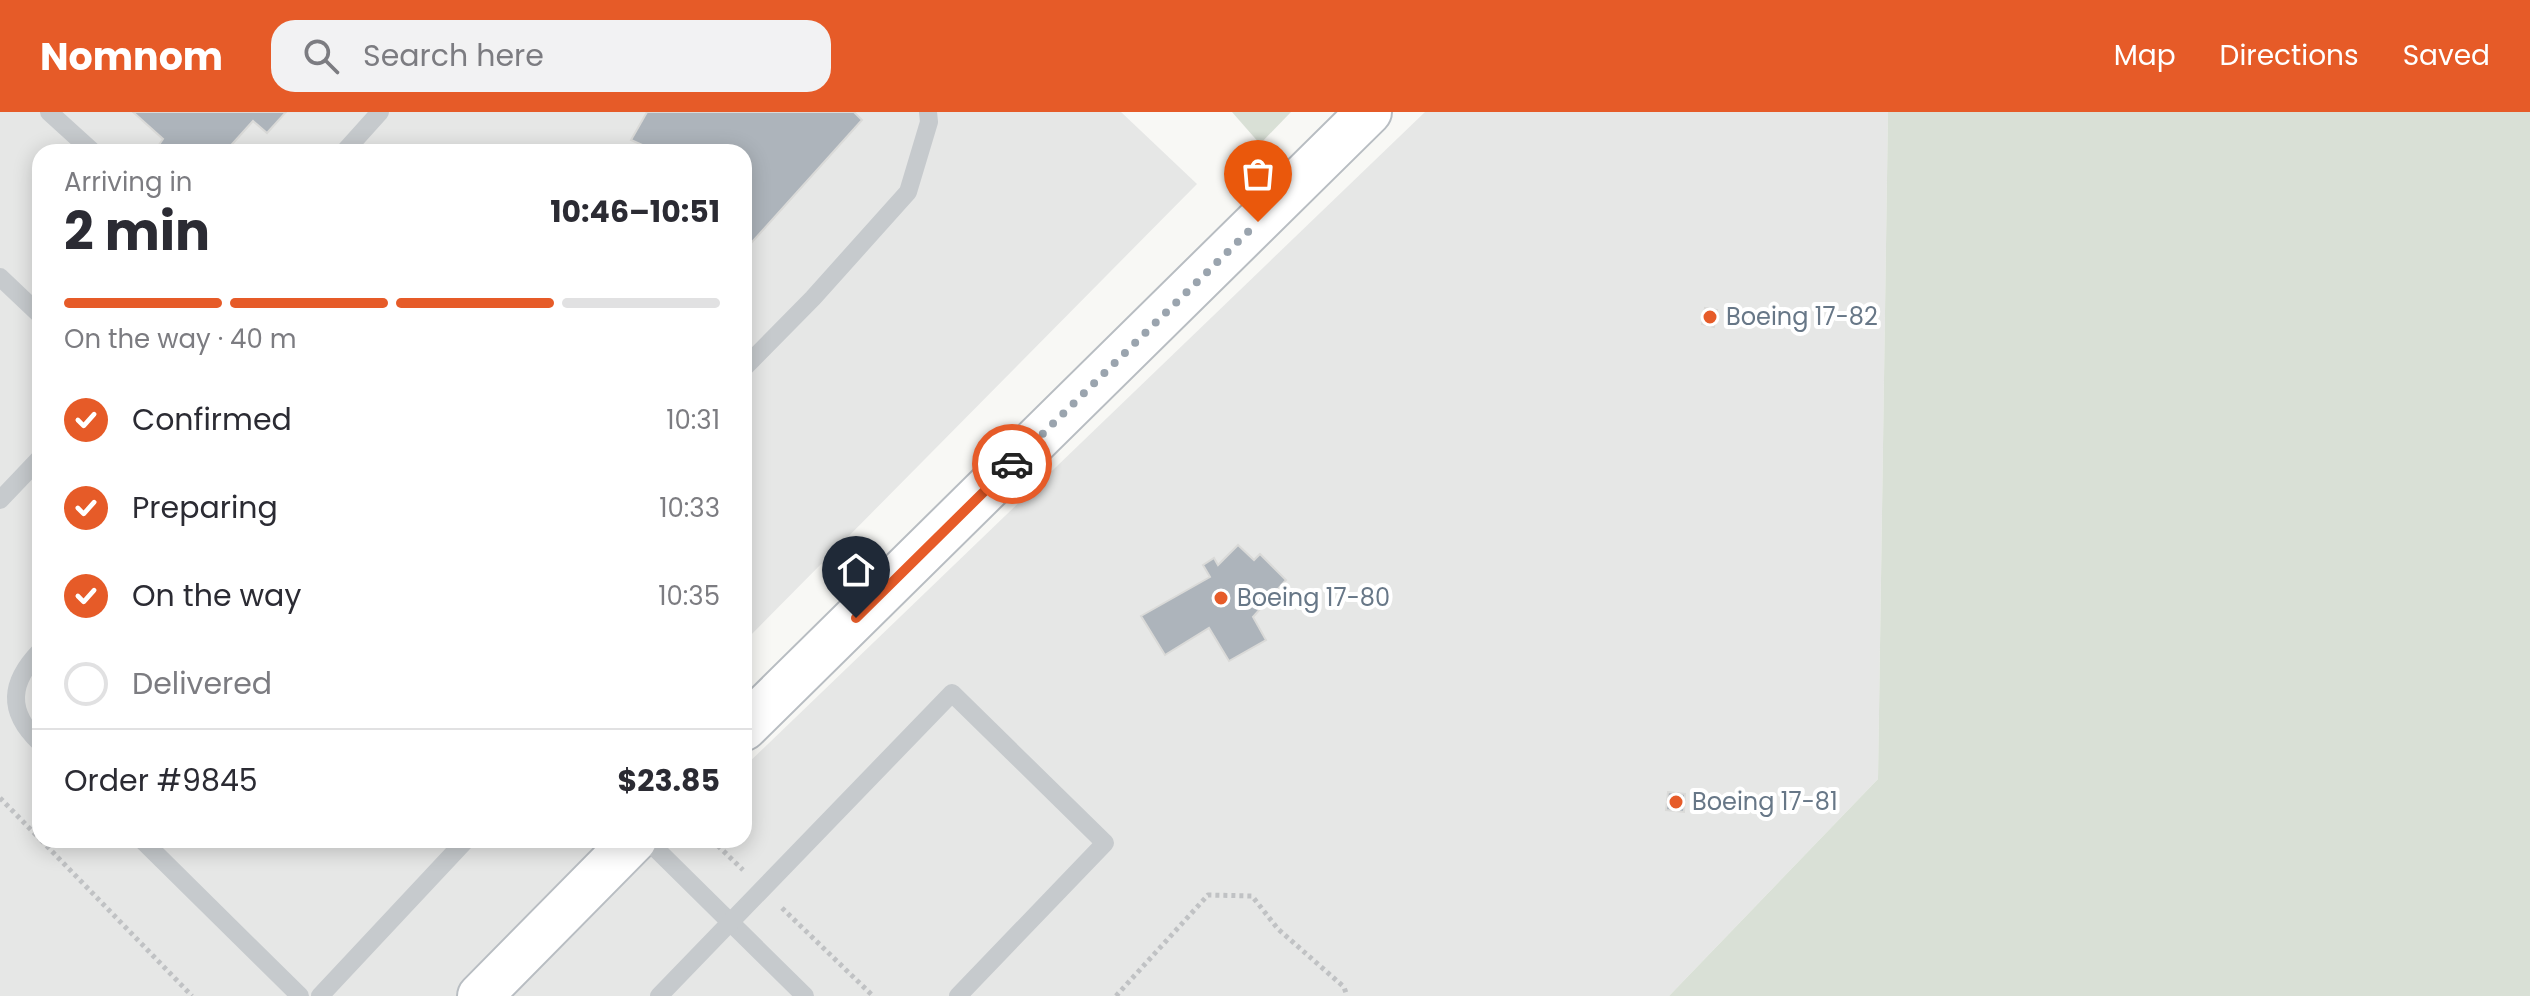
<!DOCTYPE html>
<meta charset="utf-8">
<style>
:root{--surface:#fff;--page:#f2f2f3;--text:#2b2b33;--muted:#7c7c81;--line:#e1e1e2;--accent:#e65b28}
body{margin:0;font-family:Poppins,sans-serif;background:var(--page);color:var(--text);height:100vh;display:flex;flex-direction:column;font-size:30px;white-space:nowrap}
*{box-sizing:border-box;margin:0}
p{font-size:26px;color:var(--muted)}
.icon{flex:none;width:44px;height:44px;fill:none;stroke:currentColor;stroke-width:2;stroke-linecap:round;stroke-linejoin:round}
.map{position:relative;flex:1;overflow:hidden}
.panel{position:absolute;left:32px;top:32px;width:720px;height:704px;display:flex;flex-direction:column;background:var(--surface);border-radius:24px;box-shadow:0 4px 20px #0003}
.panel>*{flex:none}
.pin{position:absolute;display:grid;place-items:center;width:68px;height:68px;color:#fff;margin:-82px -34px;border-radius:50% 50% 50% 0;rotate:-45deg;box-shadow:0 0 8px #0007}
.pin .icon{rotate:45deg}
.courier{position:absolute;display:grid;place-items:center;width:80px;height:80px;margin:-40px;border:6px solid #e65b28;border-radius:50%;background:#fff;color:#222;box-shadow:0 2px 10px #0007}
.overview em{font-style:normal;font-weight:700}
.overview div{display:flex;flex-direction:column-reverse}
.overview{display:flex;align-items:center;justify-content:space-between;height:136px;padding:0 32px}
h1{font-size:52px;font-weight:700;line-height:60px}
.bar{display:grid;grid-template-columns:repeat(4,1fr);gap:12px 8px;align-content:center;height:96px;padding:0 32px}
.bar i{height:10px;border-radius:6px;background:var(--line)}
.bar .on{background:var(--accent)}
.bar p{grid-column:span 4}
.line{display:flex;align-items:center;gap:20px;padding:0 32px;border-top:2px solid var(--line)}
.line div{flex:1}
ol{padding:0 32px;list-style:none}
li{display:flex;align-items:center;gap:24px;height:88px}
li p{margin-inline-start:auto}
li .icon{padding:8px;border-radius:50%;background:var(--accent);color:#fff;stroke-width:4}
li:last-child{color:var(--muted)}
li i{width:44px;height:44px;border:4px solid var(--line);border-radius:50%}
header{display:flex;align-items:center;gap:48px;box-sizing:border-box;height:112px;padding:0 40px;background:var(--accent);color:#fff}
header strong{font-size:38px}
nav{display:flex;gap:44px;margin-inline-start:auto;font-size:28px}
.search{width:560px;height:72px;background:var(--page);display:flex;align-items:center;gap:20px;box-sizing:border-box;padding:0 28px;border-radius:24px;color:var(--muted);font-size:30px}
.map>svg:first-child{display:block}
</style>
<header>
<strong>Nomnom</strong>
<div class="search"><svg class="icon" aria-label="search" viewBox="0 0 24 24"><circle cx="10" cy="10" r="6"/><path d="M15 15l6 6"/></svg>Search here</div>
<nav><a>Map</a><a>Directions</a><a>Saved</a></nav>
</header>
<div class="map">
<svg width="2530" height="884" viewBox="0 0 2530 884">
<rect width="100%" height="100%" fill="#f8f8f5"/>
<!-- built -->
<path fill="#e6e7e6" d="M0,0H1121L1197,72L744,530V40H40V728H744V655L1425,0H1888L1878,667L1669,884H0Z"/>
<!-- green -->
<g fill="#d9e0d6">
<path d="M1232,0H1291L1260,32Z"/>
<path d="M1888,0H2530V884H1669L1878,667Z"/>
</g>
<!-- building -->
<g fill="#adb4bb" stroke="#dadad8" stroke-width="2">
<path d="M133,0H286L267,21L253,9L225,40H154L163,27Z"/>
<path d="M647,0H854L862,8L744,139V40H646L649,36L631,28Z"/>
<path d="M1705,196L1717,198L1714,215L1702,212Z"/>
<path d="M1238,433L1254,448L1260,442L1286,468L1253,505L1266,528L1229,549L1209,516L1165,543L1141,504L1210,465L1203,453L1214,446L1218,453Z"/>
<path d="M1668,680L1685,682L1684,700L1666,698Z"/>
</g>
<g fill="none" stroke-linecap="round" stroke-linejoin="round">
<!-- secondary casing -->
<g stroke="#b8bdc2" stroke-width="48">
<g id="secondary">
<path d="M744,616L1369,0"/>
<path d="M480,884L634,728"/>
</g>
</g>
<!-- path -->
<g stroke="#c0c2c4" stroke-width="5" stroke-dasharray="4 4" stroke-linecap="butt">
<path d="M0,686L40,727"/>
<path d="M41,728L192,884"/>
<path d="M712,728L743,758"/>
<path d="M782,796L873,884"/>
<path d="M1116,884L1208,783L1252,784L1278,817L1344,875L1347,884"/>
</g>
<!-- lane -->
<g stroke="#c6cacd" stroke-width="18">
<path d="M49,0L93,40"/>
<path d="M344,40L380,0"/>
<path d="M0,165L40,203"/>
<path d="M744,256L813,186L908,80L929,10L928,0"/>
<path d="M0,388L40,346"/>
<path d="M40,539C10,570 6,599 40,631"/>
<path d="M142,728L300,884"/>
<path d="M647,728L805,884"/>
<path d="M320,884L466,728"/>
<path d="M659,884L952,581L1105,731L958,884"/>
</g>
<!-- secondary -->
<use href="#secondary" stroke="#fff" stroke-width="44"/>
</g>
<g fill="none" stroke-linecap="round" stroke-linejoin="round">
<!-- done -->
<path stroke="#9aa4ae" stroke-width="8" stroke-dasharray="0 14.4" d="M1012,352L1258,110"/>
<!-- route -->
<path stroke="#e65b28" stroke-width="10" d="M856,506L1012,352"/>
</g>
<!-- markers -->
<g fill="#e65b28" stroke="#fff" stroke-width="3">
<circle cx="1710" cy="205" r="8"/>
<circle cx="1221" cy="486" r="8"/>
<circle cx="1676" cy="690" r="8"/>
</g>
<g text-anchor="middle" stroke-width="8" stroke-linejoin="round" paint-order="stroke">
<!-- poi labels -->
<g font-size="24" fill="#677787" stroke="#fff" text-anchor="start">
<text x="1726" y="213">Boeing 17-82</text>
<text x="1237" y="494">Boeing 17-80</text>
<text x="1692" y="698">Boeing 17-81</text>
</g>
</g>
</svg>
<div class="pin" style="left:1258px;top:110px;background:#ea580c"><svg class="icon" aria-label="bag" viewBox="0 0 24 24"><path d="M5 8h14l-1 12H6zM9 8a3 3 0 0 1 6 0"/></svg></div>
<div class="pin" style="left:856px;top:506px;background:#1f2937"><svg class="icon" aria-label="home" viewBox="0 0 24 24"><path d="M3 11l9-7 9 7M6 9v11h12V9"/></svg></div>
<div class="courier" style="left:1012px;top:352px"><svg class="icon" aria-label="car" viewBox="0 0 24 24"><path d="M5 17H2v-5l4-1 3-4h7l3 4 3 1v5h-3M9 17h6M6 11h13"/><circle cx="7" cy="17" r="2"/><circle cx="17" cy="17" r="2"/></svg></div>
<section class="panel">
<div class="overview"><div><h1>2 min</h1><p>Arriving in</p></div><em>10:46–10:51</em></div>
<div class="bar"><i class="on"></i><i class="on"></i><i class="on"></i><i></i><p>On the way · 40 m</p></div>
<ol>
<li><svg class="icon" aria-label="check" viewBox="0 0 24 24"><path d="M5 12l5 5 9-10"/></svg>Confirmed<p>10:31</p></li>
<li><svg class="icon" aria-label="check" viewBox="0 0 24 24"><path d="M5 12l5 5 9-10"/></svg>Preparing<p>10:33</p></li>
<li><svg class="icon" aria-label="check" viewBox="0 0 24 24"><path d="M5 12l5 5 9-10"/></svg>On the way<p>10:35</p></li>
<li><i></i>Delivered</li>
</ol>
<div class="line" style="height:104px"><div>Order #9845</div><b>$23.85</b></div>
</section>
</div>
